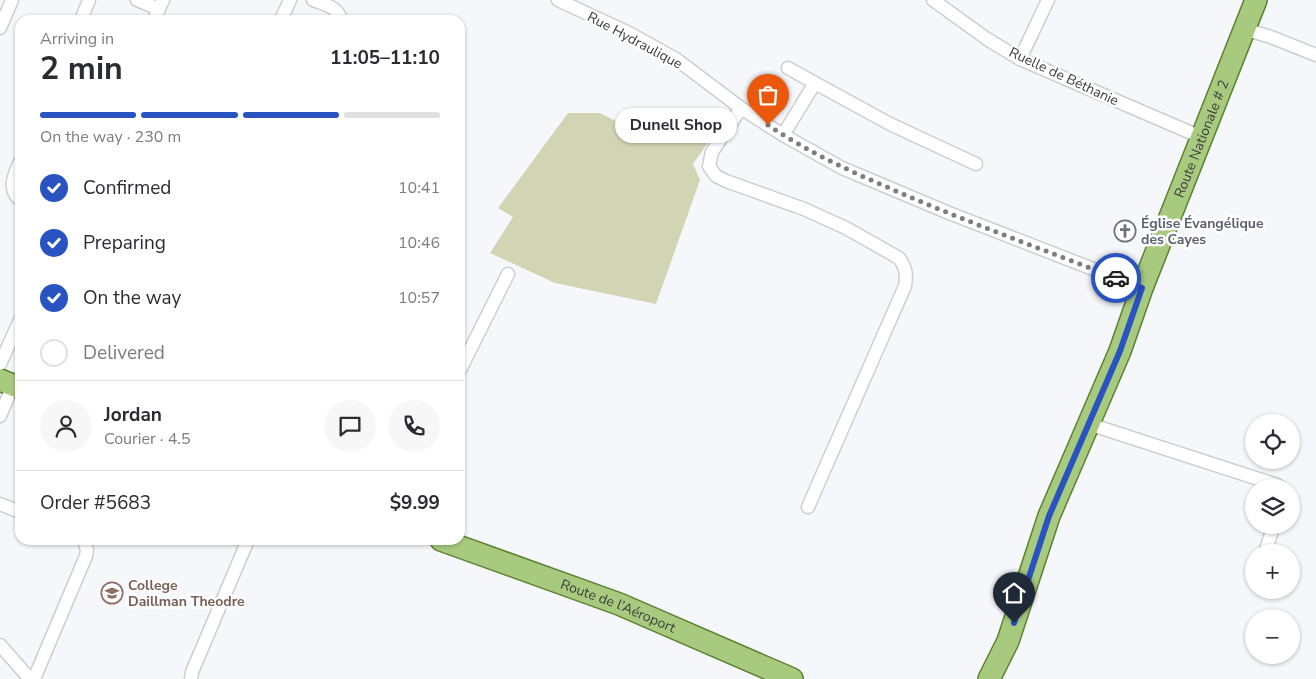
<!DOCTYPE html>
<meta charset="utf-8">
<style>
:root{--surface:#fff;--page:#f7f7f7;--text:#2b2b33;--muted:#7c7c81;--line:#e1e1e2;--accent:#2853c1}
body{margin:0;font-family:"Nunito Sans",sans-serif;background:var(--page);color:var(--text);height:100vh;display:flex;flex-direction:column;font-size:19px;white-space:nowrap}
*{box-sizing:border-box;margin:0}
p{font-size:16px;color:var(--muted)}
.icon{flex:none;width:28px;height:28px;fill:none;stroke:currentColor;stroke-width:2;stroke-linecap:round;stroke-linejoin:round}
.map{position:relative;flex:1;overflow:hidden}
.side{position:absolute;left:15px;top:15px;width:450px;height:530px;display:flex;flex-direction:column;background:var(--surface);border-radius:15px;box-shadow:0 1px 4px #0004}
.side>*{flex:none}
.buttons{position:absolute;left:1245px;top:414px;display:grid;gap:10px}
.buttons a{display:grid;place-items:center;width:55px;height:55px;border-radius:50%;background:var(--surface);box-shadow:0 1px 4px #0004;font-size:25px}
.pin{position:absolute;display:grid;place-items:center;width:42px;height:42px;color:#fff;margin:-51px -21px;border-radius:50% 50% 50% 0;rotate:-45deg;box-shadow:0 0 5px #0007}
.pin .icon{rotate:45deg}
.courier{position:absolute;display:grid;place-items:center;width:50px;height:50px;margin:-25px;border:4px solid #2853c1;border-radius:50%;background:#fff;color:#222;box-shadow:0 1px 6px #0007}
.bubble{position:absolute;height:35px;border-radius:18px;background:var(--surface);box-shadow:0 1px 4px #0004;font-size:16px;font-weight:700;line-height:35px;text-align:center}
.head em{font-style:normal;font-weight:700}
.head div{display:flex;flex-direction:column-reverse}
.head{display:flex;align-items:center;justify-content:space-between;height:85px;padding:0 25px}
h1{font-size:32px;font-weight:700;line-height:38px}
.bar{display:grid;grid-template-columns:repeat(4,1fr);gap:8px 5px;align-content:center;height:60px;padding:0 25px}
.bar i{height:6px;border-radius:4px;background:var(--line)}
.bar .on{background:var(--accent)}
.bar p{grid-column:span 4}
.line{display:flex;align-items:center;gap:12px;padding:0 25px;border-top:1px solid var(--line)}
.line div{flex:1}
.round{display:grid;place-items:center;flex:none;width:52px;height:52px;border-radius:26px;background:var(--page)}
ol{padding:0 25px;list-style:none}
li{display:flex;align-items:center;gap:15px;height:55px}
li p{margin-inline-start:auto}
li .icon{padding:5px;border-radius:50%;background:var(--accent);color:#fff;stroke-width:4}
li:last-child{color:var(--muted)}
li i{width:28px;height:28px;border:2px solid var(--line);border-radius:50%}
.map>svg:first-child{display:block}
</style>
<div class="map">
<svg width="1316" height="679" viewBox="0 0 1316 679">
<rect width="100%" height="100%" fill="#f6f7fa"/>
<!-- green -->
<path fill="#d2d5b4" d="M568,113H600L629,128L650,124L678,127L694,121L707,144L693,164L700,180L656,304L555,283L490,253L513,217L498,208Z"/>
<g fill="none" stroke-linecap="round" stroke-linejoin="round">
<!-- street casing -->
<g stroke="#ccced1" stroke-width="15">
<g id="street">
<path d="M137,0L159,9"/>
<path d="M313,0C323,4 339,7 341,20"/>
<path d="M558,0L629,33L676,59L741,108L783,135L842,168L949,213L1142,288"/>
<path d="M933,0L987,39L1020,59L1203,138"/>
<path d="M81,20L89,0"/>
<path d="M154,20L163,0"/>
<path d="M281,20L290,0"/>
<path d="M0,28L12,0"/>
<path d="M1244,29L1271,37L1316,55"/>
<path d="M1020,59L1048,0"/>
<path d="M788,68L815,83"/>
<path d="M741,108L712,152L709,166L716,176L726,181L804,209L846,228L899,258C906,268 907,274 905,286L808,507"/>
<path d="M783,135L815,83L890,124L976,164"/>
<path d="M20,162C14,175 7,189 20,200"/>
<path d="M0,364L20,320"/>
<path d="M460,370L508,274"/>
<path d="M0,416L13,385"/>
<path d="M1089,424L1277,485L1281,488"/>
<path d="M0,504L20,512"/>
<path d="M1265,552L1274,525"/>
<path d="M0,645L30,679"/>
<path d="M34,679L86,556L87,550L84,540"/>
<path d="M191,679L192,672L248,540"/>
</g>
</g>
<!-- primary casing -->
<g stroke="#5c8231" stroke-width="24">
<g id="primary">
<path d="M0,380L20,388"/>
<path id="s1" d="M441,540L619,604L792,679"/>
<path id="s2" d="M989,679L1008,641L1049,516L1120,351L1142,288L1256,0"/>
</g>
</g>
<!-- street -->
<use href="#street" stroke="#fff" stroke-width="12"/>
<!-- primary -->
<use href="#primary" stroke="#a8ca7f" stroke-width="21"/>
</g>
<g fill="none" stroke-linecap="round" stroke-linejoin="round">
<!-- done -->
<path stroke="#7d7e80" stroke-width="5" stroke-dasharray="0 9" d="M768,125C812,155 861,176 910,197C978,226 1047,251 1116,278"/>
<!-- route -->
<path stroke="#2853c1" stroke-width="6" d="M1014,623L1049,516L1120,351L1142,288L1116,278"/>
</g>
<!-- icons -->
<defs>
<g id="church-ring" transform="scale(1.125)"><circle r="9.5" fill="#fff" stroke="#6b7280" stroke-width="1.5"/><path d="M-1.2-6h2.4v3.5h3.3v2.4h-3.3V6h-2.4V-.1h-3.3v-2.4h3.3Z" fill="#6b7280"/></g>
<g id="school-ring" transform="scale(1.125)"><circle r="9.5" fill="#fff" stroke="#8d6e63" stroke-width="1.5"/><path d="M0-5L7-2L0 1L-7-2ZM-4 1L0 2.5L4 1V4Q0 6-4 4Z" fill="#8d6e63"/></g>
</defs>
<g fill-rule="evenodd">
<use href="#church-ring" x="1125" y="231"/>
<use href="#school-ring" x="112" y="593"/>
</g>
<g text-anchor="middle" stroke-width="5" stroke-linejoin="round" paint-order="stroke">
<!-- street labels -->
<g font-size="14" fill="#3c3d3e" stroke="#fff">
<text transform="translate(635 40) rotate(28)" y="5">Rue Hydraulique</text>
<text transform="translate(1064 76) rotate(25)" y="5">Ruelle de Béthanie</text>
<text dy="5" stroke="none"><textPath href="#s2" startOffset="581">Route Nationale # 2</textPath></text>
<text dy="5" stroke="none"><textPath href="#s1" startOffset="189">Route de l’Aéroport</textPath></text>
</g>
<!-- worship labels -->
<g font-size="14" font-weight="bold" fill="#5b616d" stroke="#fff" text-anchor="start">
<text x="1141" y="228">Église Évangélique<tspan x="1141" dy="16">des Cayes</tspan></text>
</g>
<!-- education labels -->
<g font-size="14" font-weight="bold" fill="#785e54" stroke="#fff" text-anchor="start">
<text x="128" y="590">College<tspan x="128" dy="16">Daillman Theodre</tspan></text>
</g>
</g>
</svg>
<div class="buttons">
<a><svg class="icon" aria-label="locate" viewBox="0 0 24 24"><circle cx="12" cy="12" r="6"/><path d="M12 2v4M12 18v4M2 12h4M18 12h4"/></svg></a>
<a><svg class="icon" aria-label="layers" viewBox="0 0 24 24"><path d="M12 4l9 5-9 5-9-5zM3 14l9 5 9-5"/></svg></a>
<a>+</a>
<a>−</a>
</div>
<div class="pin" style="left:768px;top:125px;background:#ea580c"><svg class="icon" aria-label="bag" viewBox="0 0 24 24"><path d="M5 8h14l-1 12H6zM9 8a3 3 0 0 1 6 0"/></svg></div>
<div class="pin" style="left:1014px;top:623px;background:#1f2937"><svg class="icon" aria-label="home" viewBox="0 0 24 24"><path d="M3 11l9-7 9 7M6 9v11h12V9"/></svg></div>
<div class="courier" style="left:1116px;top:278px"><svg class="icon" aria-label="car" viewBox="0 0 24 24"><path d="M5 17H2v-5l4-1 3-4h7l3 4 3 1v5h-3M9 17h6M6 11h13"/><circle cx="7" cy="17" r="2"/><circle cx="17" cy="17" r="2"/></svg></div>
<div class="bubble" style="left:615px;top:108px;width:122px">Dunell Shop</div>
<section class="side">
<div class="head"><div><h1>2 min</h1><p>Arriving in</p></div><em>11:05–11:10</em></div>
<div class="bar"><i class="on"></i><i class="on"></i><i class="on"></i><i></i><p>On the way · 230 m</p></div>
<ol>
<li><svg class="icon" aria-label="check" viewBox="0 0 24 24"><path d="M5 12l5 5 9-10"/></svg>Confirmed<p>10:41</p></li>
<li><svg class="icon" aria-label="check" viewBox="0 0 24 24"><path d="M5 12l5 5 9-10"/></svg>Preparing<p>10:46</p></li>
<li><svg class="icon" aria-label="check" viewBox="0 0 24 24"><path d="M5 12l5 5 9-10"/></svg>On the way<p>10:57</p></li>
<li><i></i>Delivered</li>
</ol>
<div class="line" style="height:90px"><a class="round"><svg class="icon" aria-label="person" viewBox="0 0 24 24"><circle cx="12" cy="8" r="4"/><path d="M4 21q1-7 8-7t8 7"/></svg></a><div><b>Jordan</b><p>Courier · 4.5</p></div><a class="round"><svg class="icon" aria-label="chat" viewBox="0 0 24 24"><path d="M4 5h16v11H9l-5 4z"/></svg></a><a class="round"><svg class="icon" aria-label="phone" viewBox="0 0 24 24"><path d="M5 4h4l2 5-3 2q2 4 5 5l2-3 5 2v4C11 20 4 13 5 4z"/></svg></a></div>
<div class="line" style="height:65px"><div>Order #5683</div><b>$9.99</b></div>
</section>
</div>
